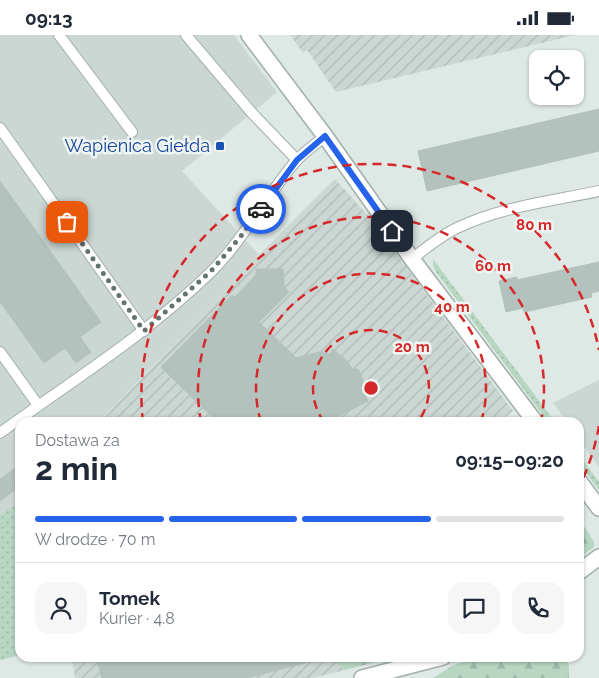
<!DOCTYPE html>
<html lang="pl">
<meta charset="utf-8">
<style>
:root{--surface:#fff;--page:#f6f6f7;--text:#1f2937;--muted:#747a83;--line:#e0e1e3;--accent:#2563eb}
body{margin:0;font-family:Raleway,sans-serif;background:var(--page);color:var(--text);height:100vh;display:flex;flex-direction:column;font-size:19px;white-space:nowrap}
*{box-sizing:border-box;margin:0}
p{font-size:16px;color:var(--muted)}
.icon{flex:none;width:28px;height:28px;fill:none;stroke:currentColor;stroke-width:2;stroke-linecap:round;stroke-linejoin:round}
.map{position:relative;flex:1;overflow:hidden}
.drawer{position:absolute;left:15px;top:382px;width:569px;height:245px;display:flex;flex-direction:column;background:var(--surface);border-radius:15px;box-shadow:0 1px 4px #0004}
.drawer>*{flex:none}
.fabs{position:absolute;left:529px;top:15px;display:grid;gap:10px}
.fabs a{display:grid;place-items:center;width:55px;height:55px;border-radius:10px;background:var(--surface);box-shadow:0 1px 4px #0004;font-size:25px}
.pin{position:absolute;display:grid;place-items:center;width:42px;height:42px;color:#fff;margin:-21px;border-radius:10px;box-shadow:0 2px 8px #0006}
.courier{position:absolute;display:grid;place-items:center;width:50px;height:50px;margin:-25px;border:4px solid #2563eb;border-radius:50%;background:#fff;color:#222;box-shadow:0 1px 6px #0007}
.overview em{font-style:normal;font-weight:700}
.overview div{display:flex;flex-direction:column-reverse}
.overview{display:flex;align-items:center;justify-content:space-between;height:85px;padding:0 20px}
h1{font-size:32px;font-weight:700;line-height:38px}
.bar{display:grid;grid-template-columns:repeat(4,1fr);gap:8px 5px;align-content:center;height:60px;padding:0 20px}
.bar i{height:6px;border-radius:4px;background:var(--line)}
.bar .current{background:var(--accent)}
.bar p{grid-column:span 4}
.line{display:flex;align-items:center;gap:12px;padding:0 20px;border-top:1px solid var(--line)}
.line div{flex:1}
.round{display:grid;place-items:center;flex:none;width:52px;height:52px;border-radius:15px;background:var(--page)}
.status{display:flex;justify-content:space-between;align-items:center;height:35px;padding:0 25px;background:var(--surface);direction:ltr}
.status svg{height:14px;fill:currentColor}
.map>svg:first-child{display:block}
</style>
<div class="status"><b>09:13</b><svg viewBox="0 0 49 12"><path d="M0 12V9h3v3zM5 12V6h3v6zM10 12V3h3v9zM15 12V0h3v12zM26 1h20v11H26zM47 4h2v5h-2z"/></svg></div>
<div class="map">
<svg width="599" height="643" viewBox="0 0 599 643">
<defs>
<pattern id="industrial-furrows" width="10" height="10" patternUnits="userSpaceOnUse" patternTransform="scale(1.25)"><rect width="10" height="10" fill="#ccd7d3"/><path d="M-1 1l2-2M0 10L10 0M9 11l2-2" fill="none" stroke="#afb9b6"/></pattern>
<pattern id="grass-dots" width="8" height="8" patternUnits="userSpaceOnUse" patternTransform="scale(1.25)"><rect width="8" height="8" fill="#b8d7c3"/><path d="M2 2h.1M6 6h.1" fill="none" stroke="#9eb9a8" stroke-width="1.8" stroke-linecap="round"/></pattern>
<pattern id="forest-firs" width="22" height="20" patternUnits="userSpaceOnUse" patternTransform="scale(1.25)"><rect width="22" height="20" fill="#b8d7c3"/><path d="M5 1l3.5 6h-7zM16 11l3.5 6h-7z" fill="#9eb9a8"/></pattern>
</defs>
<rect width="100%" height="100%" fill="#dee8e4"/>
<!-- built -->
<g fill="#ccd7d3">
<path d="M0,0H234L277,57L182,136L259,220L99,387L20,388V467L0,480Z"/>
<path d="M599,345V432L579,404V388L567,387L553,368Z"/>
</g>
<!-- industrial -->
<g fill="url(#industrial-furrows)">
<path d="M290,0H575L336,57L307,15L303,18Z"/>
<path d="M335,144L371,184L513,376L498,388H99L259,220Z"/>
<path d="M331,622L345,635L312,643H75L72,623Z"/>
</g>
<!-- grass -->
<g fill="url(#grass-dots)">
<path d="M433,224L555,387H548L436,237L433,230Z"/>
<path d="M579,420L599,447V455L579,428Z"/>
<path d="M20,467V620L0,625V480Z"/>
</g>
<!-- forest -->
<g fill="url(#forest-firs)">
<path d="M579,483L594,507V512L579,523Z"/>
<path d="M473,622L564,623L569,630V643H433L452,631Z"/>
<path d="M331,623H391L345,635Z"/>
</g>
<!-- building -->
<g fill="#b4c2bd" stroke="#b1c1bb">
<path d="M599,74V116L427,156L418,116Z"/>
<path d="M0,146L101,287L80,302L91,317L76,328L65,313L44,328L0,267Z"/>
<path d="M599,227V256L591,258L592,262L524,277L523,273L506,277L499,246L517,242V245Z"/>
<path d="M256,234H283L284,251L289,257L259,287L296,323L320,317L330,319L333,314L346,325L353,335L358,334L367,354L363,356L368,366L339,381L332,388H218L161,332L232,260L234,263L256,240Z"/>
<path d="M20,430V451L0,466V444Z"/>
<path d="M96,622H304L305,628L246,643H102Z"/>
</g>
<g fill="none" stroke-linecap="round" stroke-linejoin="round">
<!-- service casing -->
<g stroke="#a2afab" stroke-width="12">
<g id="service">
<path d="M59,0L132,97"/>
<path d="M186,0L252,78L297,125"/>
<path d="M0,93L144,296"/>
<path d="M412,224C426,213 440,201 457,193C500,172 552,166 599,156"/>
<path d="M0,317L38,370"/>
<path d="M0,398C72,346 147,299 211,237C244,204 266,161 296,126C304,117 316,109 325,101"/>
</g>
</g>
<!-- minor casing -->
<g stroke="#a2afab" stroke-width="18">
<g id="minor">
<path d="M249,0L325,101L412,224L536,388"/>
<path d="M579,446L599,473"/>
<path d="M579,537L599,522"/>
<path d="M362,643L443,622"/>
</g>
</g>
<!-- service -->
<use href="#service" stroke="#fff" stroke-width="10"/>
<!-- minor -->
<use href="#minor" stroke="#fff" stroke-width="15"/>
</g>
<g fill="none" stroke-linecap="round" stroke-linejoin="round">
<!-- done -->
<path stroke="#637470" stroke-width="5" stroke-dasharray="0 9" d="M67,187L144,296L212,235L241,201L261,174"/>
<!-- route -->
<path stroke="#2563eb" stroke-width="6" d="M261,174L297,125L325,101L392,196"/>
</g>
<!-- distance rings -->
<g fill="none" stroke="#d62828" stroke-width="2.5" stroke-dasharray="9 6">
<path d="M324 387A58 58 0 1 1 418 387"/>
<path d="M261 387A115 115 0 1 1 481 387"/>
<path d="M201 387A173 173 0 1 1 541 387"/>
<path d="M599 391A231 231 0 0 1 579 452M143 387A231 231 0 0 1 599 315"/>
</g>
<!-- markers -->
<rect fill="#1a4fb4" stroke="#eef5f2" stroke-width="2" x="215" y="106" width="10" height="10" rx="2.5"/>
<g text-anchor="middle" stroke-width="5" stroke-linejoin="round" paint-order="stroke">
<!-- transit labels -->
<g font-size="18" fill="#164399" stroke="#eef5f2" text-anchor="end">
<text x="210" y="117">Wapienica Giełda</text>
</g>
</g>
<circle cx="371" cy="353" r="8" fill="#d62828" stroke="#eef5f2" stroke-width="2.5"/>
<g font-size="15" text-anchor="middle" font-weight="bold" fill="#d62828" stroke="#eef5f2" stroke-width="5" stroke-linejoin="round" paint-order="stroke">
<text x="534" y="195">80 m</text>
<text x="493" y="236">60 m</text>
<text x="452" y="277">40 m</text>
<text x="412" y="317">20 m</text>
</g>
</svg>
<div class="fabs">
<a><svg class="icon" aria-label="locate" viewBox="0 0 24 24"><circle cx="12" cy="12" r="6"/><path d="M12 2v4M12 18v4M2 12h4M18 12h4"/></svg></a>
</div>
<div class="pin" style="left:67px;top:187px;background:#ea580c"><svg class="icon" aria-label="bag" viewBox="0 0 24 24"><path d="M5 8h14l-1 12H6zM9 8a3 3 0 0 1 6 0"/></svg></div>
<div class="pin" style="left:392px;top:196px;background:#1f2937"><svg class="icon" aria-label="home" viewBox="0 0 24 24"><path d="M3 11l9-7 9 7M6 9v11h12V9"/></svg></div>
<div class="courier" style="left:261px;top:174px"><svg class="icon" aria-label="car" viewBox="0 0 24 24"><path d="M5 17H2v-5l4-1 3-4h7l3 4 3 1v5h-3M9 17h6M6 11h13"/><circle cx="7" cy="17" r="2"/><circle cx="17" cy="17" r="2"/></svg></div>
<section class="drawer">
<div class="overview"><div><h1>2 min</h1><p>Dostawa za</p></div><em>09:15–09:20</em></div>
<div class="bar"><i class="current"></i><i class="current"></i><i class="current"></i><i></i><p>W drodze · 70 m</p></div>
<div class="line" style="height:90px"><a class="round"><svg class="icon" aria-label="person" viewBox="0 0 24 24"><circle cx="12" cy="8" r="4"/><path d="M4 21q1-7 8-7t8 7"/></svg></a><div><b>Tomek</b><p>Kurier · 4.8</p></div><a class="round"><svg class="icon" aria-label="chat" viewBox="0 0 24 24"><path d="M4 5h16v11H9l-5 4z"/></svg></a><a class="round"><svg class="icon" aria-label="phone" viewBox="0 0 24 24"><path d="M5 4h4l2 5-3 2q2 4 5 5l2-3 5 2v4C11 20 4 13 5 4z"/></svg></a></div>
</section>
</div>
